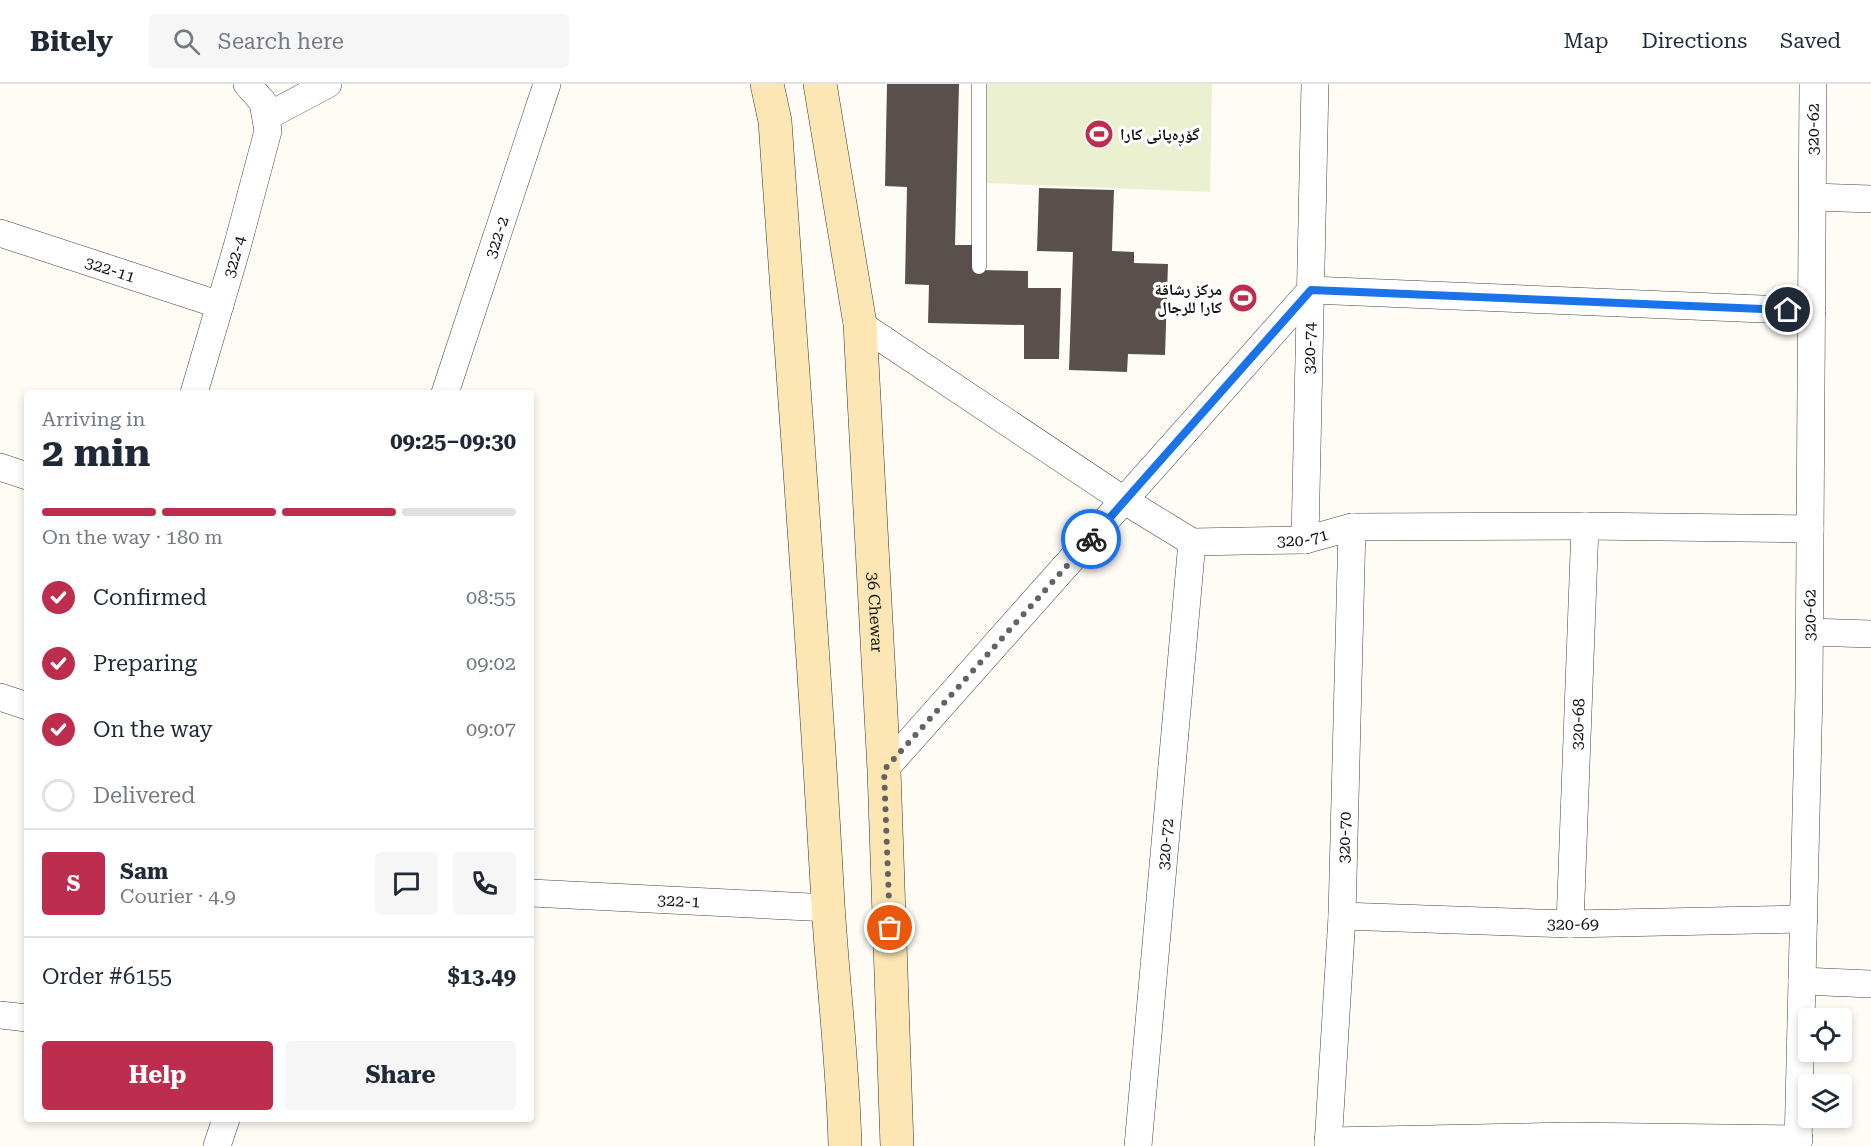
<!DOCTYPE html>
<meta charset="utf-8">
<style>
:root{--surface:#fff;--page:#f6f6f7;--text:#1f2937;--muted:#747a83;--line:#e0e1e3;--accent:#bd2d4e}
body{margin:0;font-family:"Roboto Serif","Noto Naskh Arabic",serif;background:var(--page);color:var(--text);height:100vh;display:flex;flex-direction:column;font-size:22px;white-space:nowrap}
*{box-sizing:border-box;margin:0}
p{font-size:20px;color:var(--muted)}
.icon{flex:none;width:33px;height:33px;fill:none;stroke:currentColor;stroke-width:2;stroke-linecap:round;stroke-linejoin:round}
.map{position:relative;flex:1;overflow:hidden}
.details{position:absolute;left:24px;top:306px;width:510px;height:732px;display:flex;flex-direction:column;background:var(--surface);border-radius:6px;box-shadow:0 3px 9px #0003}
.details>*{flex:none}
.tools{position:absolute;left:1798px;top:924px;display:grid;gap:12px}
.tools a{display:grid;place-items:center;width:54px;height:54px;border-radius:6px;background:var(--surface);box-shadow:0 3px 9px #0003;font-size:30px}
.pin{position:absolute;display:grid;place-items:center;width:51px;height:51px;color:#fff;margin:-26px;border:3px solid #fff;border-radius:50%;box-shadow:0 2px 6px #0007}
.courier{position:absolute;display:grid;place-items:center;width:60px;height:60px;margin:-30px;border:4px solid #1a73e8;border-radius:50%;background:#fff;color:#222;box-shadow:0 2px 8px #0007}
.summary em{font-style:normal;font-weight:700}
.summary div{display:flex;flex-direction:column-reverse}
.summary{display:flex;align-items:center;justify-content:space-between;height:102px;padding:0 18px}
h1{font-size:39px;font-weight:700;line-height:45px}
.bar{display:grid;grid-template-columns:repeat(4,1fr);gap:9px 6px;align-content:center;height:72px;padding:0 18px}
.bar i{height:8px;border-radius:4px;background:var(--line)}
.bar .selected{background:var(--accent)}
.bar p{grid-column:span 4}
.line{display:flex;align-items:center;gap:15px;padding:0 18px;border-top:2px solid var(--line)}
.line div{flex:1}
.round{display:grid;place-items:center;flex:none;width:63px;height:63px;border-radius:6px;background:var(--page)}
ol{padding:0 18px;list-style:none}
li{display:flex;align-items:center;gap:18px;height:66px}
li p{margin-inline-start:auto}
li .icon{padding:6px;border-radius:50%;background:var(--accent);color:#fff;stroke-width:4}
li:last-child{color:var(--muted)}
li i{width:33px;height:33px;border:3px solid var(--line);border-radius:50%}
.cta{display:flex;gap:12px;margin-top:auto;padding:12px 18px}
.cta a{flex:1;height:69px;border-radius:6px;background:var(--accent);color:#fff;font-size:24px;font-weight:700;line-height:69px;text-align:center}
.cta a+a{background:var(--page);color:var(--text)}
header{display:flex;align-items:center;gap:36px;box-sizing:border-box;height:84px;padding:0 30px;background:var(--surface);border-bottom:2px solid var(--line)}
header strong{font-size:28px}
nav{display:flex;gap:33px;margin-inline-start:auto;font-size:21px}
.search{width:420px;height:54px;background:var(--page);display:flex;align-items:center;gap:15px;box-sizing:border-box;padding:0 21px;border-radius:6px;color:var(--muted);font-size:22px}
.map>svg:first-child{display:block}
</style>
<header>
<strong>Bitely</strong>
<div class="search"><svg class="icon" aria-label="search" viewBox="0 0 24 24"><circle cx="10" cy="10" r="6"/><path d="M15 15l6 6"/></svg>Search here</div>
<nav><a>Map</a><a>Directions</a><a>Saved</a></nav>
</header>
<div class="map">
<svg width="1871" height="1062" viewBox="0 0 1871 1062">
<rect width="100%" height="100%" fill="#fffbf5"/>
<!-- pitch -->
<path fill="#ebf0d0" d="M987,0H1212L1210,108L987,99Z"/>
<!-- building -->
<g fill="#59504d">
<path d="M887,0H959L955,161H978V186L1028,187V204H1061L1059,275H1024V241L928,239L929,201L905,200L907,103L885,102Z"/>
<path d="M1039,104L1114,106L1112,167L1134,168V179L1168,180L1165,271L1128,270L1127,288L1069,286L1073,168L1037,167Z"/>
</g>
<g fill="none" stroke-linecap="round" stroke-linejoin="round">
<!-- lane casing -->
<g stroke="#444" stroke-width="15">
<path id="lane" d="M979,0V183"/>
</g>
<!-- street casing -->
<g stroke="#444" stroke-width="28">
<g id="street">
<path d="M266,33L328,0"/>
<path d="M1813,113L1871,115"/>
<path id="s1" d="M0,149L220,221"/>
<path id="s2" d="M860,240L1125,417L1192,458L1305,456L1352,443L1585,442L1810,445"/>
<path id="s3" d="M194,309L237,163L268,47L263,18L247,0"/>
<path id="s4" d="M445,309L547,0"/>
<path d="M0,383L27,392"/>
<path id="s5" d="M1305,456L1315,0"/>
<path d="M1810,548L1871,550"/>
<path d="M0,613L27,622"/>
<path d="M884,686L1311,206L1812,227"/>
<path id="s6" d="M531,809L829,824"/>
<path id="s7" d="M1342,832L1570,840L1804,835"/>
<path id="s8" d="M1570,840L1585,442"/>
<path d="M1802,897L1871,900"/>
<path d="M0,931L27,934"/>
<path d="M1328,1057L1569,1052L1799,1055"/>
<path d="M217,1062L226,1035"/>
<path id="s9" d="M1138,1062L1192,458"/>
<path id="s10" d="M1328,1062L1342,832L1352,443"/>
<path id="s11" d="M1798,1062L1809,607L1813,0"/>
</g>
</g>
<!-- secondary casing -->
<g stroke="#333" stroke-width="34">
<g id="secondary">
<path d="M767,0L775,37C793,298 814,559 828,820C833,901 843,981 845,1062"/>
<path id="s12" d="M820,0L860,240L884,686L897,1062"/>
</g>
</g>
<!-- lane -->
<use href="#lane" stroke="#fff" stroke-width="14"/>
<!-- street -->
<use href="#street" stroke="#fff" stroke-width="27"/>
<!-- secondary -->
<use href="#secondary" stroke="#fce6b3" stroke-width="33"/>
</g>
<g fill="none" stroke-linecap="round" stroke-linejoin="round">
<!-- done -->
<path stroke="#646361" stroke-width="6" stroke-dasharray="0 10.8" d="M890,844L884,686L1091,455"/>
<!-- route -->
<path stroke="#1a73e8" stroke-width="8" d="M1091,455L1311,206L1788,226"/>
</g>
<!-- icons -->
<defs>
<g id="stadium-disc" transform="scale(1.5)"><circle r="9.5" fill="#bd2d4e" stroke="#fff"/><path d="M0-5a6.5 5 0 1 0 0 10a6.5 5 0 1 0 0-10ZM-3.5-1.8h7v3.6h-7Z" fill="#fff"/></g>
</defs>
<g fill-rule="evenodd">
<use href="#stadium-disc" x="1099" y="50"/>
<use href="#stadium-disc" x="1243" y="214"/>
</g>
<g text-anchor="middle" stroke-width="6" stroke-linejoin="round" paint-order="stroke">
<!-- street labels -->
<g font-size="16" fill="#111" stroke="#fff">
<text dy="6" stroke="none"><textPath href="#s11" startOffset="1017">320-62</textPath></text>
<text dy="6" stroke="none"><textPath href="#s4" startOffset="164">322-2</textPath></text>
<text dy="6" stroke="none"><textPath href="#s3" startOffset="142">322-4</textPath></text>
<text dy="6" stroke="none"><textPath href="#s1" startOffset="116">322-11</textPath></text>
<text dy="6" stroke="none"><textPath href="#s5" startOffset="192">320-74</textPath></text>
<text dy="6" stroke="none"><textPath href="#s2" startOffset="508">320-71</textPath></text>
<text dy="6" stroke="none"><textPath href="#s12" startOffset="532">36 Chewar</textPath></text>
<text dy="6" stroke="none"><textPath href="#s11" startOffset="531">320-62</textPath></text>
<text dy="6" stroke="none"><textPath href="#s8" startOffset="200">320-68</textPath></text>
<text dy="6" stroke="none"><textPath href="#s10" startOffset="309">320-70</textPath></text>
<text dy="6" stroke="none"><textPath href="#s9" startOffset="303">320-72</textPath></text>
<text dy="6" stroke="none"><textPath href="#s6" startOffset="148">322-1</textPath></text>
<text dy="6" stroke="none"><textPath href="#s7" startOffset="231">320-69</textPath></text>
</g>
<!-- poi labels -->
<g font-size="16" font-weight="bold" fill="#111" stroke="#fff" text-anchor="start">
<text x="1120" y="56">گۆڕەپانی کارا</text>
<text x="1222" y="211" text-anchor="end">مركز رشاقة<tspan x="1222" dy="18">كارا للرجال</tspan></text>
</g>
</g>
</svg>
<div class="tools">
<a><svg class="icon" aria-label="locate" viewBox="0 0 24 24"><circle cx="12" cy="12" r="6"/><path d="M12 2v4M12 18v4M2 12h4M18 12h4"/></svg></a>
<a><svg class="icon" aria-label="layers" viewBox="0 0 24 24"><path d="M12 4l9 5-9 5-9-5zM3 14l9 5 9-5"/></svg></a>
</div>
<div class="pin" style="left:890px;top:844px;background:#ea580c"><svg class="icon" aria-label="bag" viewBox="0 0 24 24"><path d="M5 8h14l-1 12H6zM9 8a3 3 0 0 1 6 0"/></svg></div>
<div class="pin" style="left:1788px;top:226px;background:#1f2937"><svg class="icon" aria-label="home" viewBox="0 0 24 24"><path d="M3 11l9-7 9 7M6 9v11h12V9"/></svg></div>
<div class="courier" style="left:1091px;top:455px"><svg class="icon" aria-label="bike" viewBox="0 0 24 24"><circle cx="6" cy="16" r="4"/><circle cx="18" cy="16" r="4"/><path d="M6 16l4-8h5l3 8M10 8l3 8H6M13 5h3"/></svg></div>
<section class="details">
<div class="summary"><div><h1>2 min</h1><p>Arriving in</p></div><em>09:25–09:30</em></div>
<div class="bar"><i class="selected"></i><i class="selected"></i><i class="selected"></i><i></i><p>On the way · 180 m</p></div>
<ol>
<li><svg class="icon" aria-label="check" viewBox="0 0 24 24"><path d="M5 12l5 5 9-10"/></svg>Confirmed<p>08:55</p></li>
<li><svg class="icon" aria-label="check" viewBox="0 0 24 24"><path d="M5 12l5 5 9-10"/></svg>Preparing<p>09:02</p></li>
<li><svg class="icon" aria-label="check" viewBox="0 0 24 24"><path d="M5 12l5 5 9-10"/></svg>On the way<p>09:07</p></li>
<li><i></i>Delivered</li>
</ol>
<div class="line" style="height:108px"><b class="round" style="background:var(--accent);color:#fff">S</b><div><b>Sam</b><p>Courier · 4.9</p></div><a class="round"><svg class="icon" aria-label="chat" viewBox="0 0 24 24"><path d="M4 5h16v11H9l-5 4z"/></svg></a><a class="round"><svg class="icon" aria-label="phone" viewBox="0 0 24 24"><path d="M5 4h4l2 5-3 2q2 4 5 5l2-3 5 2v4C11 20 4 13 5 4z"/></svg></a></div>
<div class="line" style="height:78px"><div>Order #6155</div><b>$13.49</b></div>
<div class="cta"><a>Help</a><a>Share</a></div>
</section>
</div>
